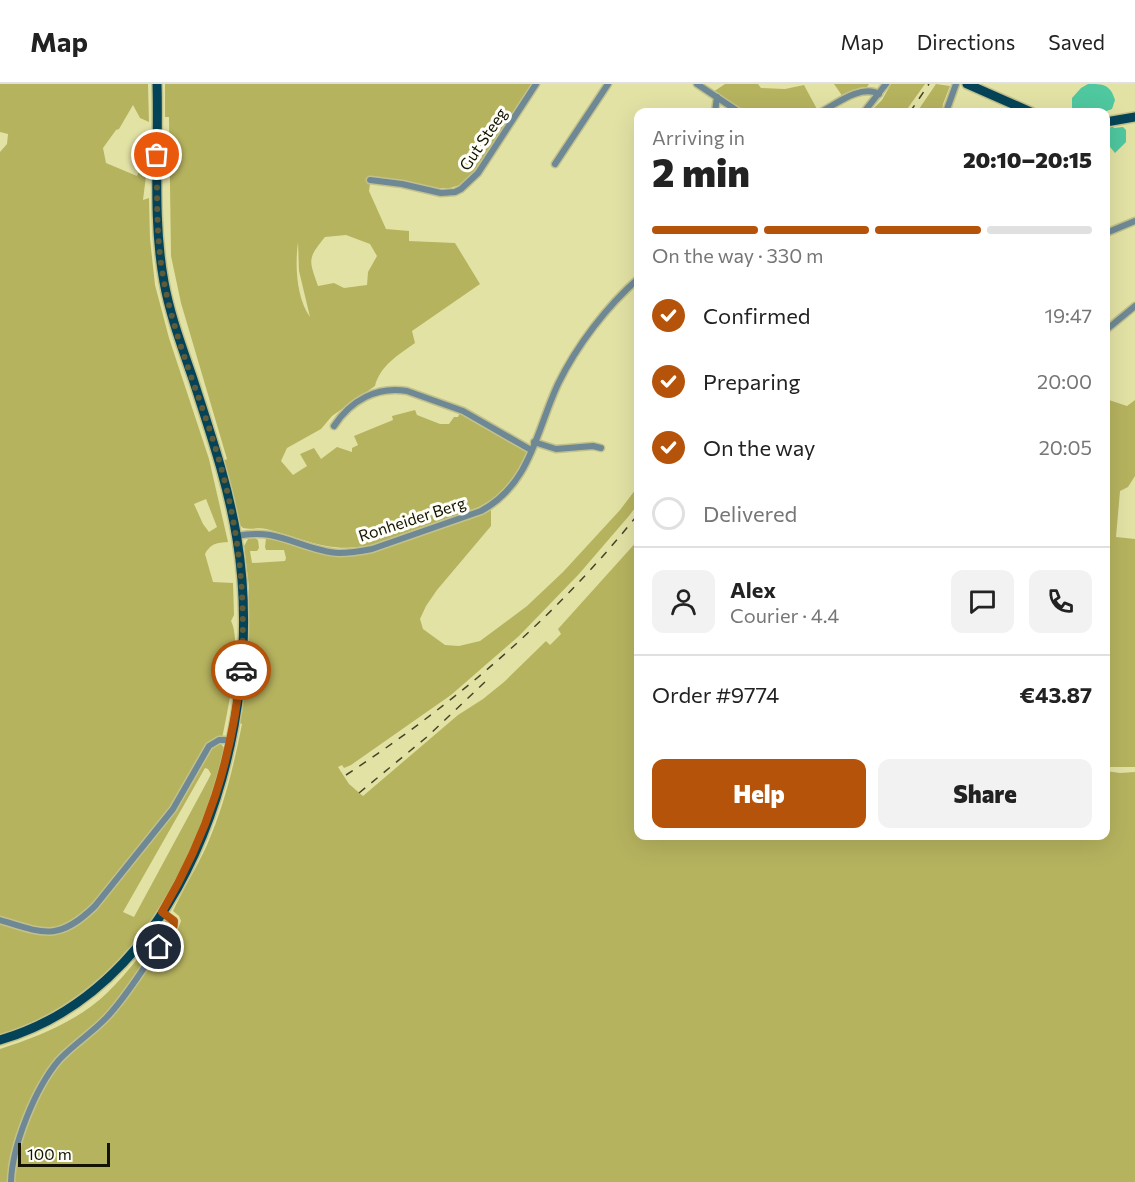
<!DOCTYPE html>
<meta charset="utf-8">
<style>
:root{--surface:#fff;--page:#f2f2f2;--text:#222;--muted:#767676;--line:#e0e0e0;--accent:#b45309}
body{margin:0;font-family:Commissioner,sans-serif;background:var(--page);color:var(--text);height:100vh;display:flex;flex-direction:column;font-size:22px;white-space:nowrap}
*{box-sizing:border-box;margin:0}
p{font-size:20px;color:var(--muted)}
.icon{flex:none;width:33px;height:33px;fill:none;stroke:currentColor;stroke-width:2;stroke-linecap:round;stroke-linejoin:round}
.map{position:relative;flex:1;overflow:hidden}
.details{position:absolute;left:634px;top:24px;width:476px;height:732px;display:flex;flex-direction:column;background:var(--surface);border-radius:12px;box-shadow:0 6px 24px #0002}
.details>*{flex:none}
.scale{position:absolute;left:18px;bottom:15px;width:92px;box-sizing:border-box;padding-left:6px;border:3px solid #141300;border-top:0;font-size:16px;line-height:21px;white-space:nowrap;color:#141300;-webkit-text-stroke:4px #fffff9;paint-order:stroke}
.pin{position:absolute;display:grid;place-items:center;width:51px;height:51px;color:#fff;margin:-26px;border:3px solid #fff;border-radius:50%;box-shadow:0 2px 6px #0007}
.courier{position:absolute;display:grid;place-items:center;width:60px;height:60px;margin:-30px;border:4px solid #b45309;border-radius:50%;background:#fff;color:#222;box-shadow:0 2px 8px #0007}
.head em{font-style:normal;font-weight:800}
.head div{display:flex;flex-direction:column-reverse}
.head{display:flex;align-items:center;justify-content:space-between;height:102px;padding:0 18px}
h1{font-size:39px;font-weight:800;line-height:45px}
.bar{display:grid;grid-template-columns:repeat(4,1fr);gap:9px 6px;align-content:center;height:72px;padding:0 18px}
.bar i{height:8px;border-radius:4px;background:var(--line)}
.bar .active{background:var(--accent)}
.bar p{grid-column:span 4}
.line{display:flex;align-items:center;gap:15px;padding:0 18px;border-top:2px solid var(--line)}
.line div{flex:1}
.round{display:grid;place-items:center;flex:none;width:63px;height:63px;border-radius:12px;background:var(--page)}
ol{padding:0 18px;list-style:none}
li{display:flex;align-items:center;gap:18px;height:66px}
li p{margin-inline-start:auto}
li .icon{padding:6px;border-radius:50%;background:var(--accent);color:#fff;stroke-width:4}
li:last-child{color:var(--muted)}
li i{width:33px;height:33px;border:3px solid var(--line);border-radius:50%}
.cta{display:flex;gap:12px;margin-top:auto;padding:12px 18px}
.cta a{flex:1;height:69px;border-radius:12px;background:var(--accent);color:#fff;font-size:24px;font-weight:800;line-height:69px;text-align:center}
.cta a+a{background:var(--page);color:var(--text)}
header{display:flex;align-items:center;gap:36px;box-sizing:border-box;height:84px;padding:0 30px;background:var(--surface);border-bottom:2px solid var(--line)}
header strong{font-size:28px}
nav{display:flex;gap:33px;margin-inline-start:auto;font-size:21px}
.map>svg:first-child{display:block}
</style>
<header>
<strong>Map</strong>
<nav><a>Map</a><a>Directions</a><a>Saved</a></nav>
</header>
<div class="map">
<svg width="1135" height="1098" viewBox="0 0 1135 1098">
<rect width="100%" height="100%" fill="#e3e2a5"/>
<!-- green -->
<g fill="#b6b35f" fill-rule="evenodd">
<path d="M0,0H148L149,38L140,34L133,21L119,45L116,46L103,64L106,79L137,92L141,81L147,84L143,116L149,114L150,155L155,201L169,254L209,375L228,458C217,459 211,459 205,470L213,498L233,499L234,531L231,537C243,560 226,634 221,660L225,665C197,785 126,913 0,951V68L7,60L8,50L0,48ZM206,415L217,443L209,448L203,440L194,420ZM205,684L208,685L211,690L208,696L134,833L123,828Z"/>
<path d="M165,0H534L476,88L460,101L450,104H438L371,93L369,107L386,145L409,147V157L455,159L480,200L412,247L415,259C398,271 380,282 375,302L332,332L321,345L287,364L281,377L293,391L307,382L300,370L314,364L321,375L337,363L352,368V364L358,361L354,352L393,336L392,332L415,326L417,331L440,340H449L454,333H458L460,328L528,366L514,394L501,410L479,423L371,461C329,470 306,455 266,445C259,443 251,446 243,444L240,441L223,377L227,375L181,219L171,172L169,33H165ZM346,151L370,160L377,172L368,188L367,201L344,204L334,199L318,202C309,176 307,175 325,153ZM298,158L299,187L310,233C296,213 295,181 298,158Z"/>
<path d="M725,0H758L761,4L785,5L804,1L818,27L744,28L713,8Z"/>
<path d="M834,0H869L867,3L859,4L843,13Z"/>
<path d="M891,0H925L905,28H870L882,16Z"/>
<path d="M936,0L950,2L943,20L942,28H917Z"/>
<path d="M1106,315L1127,322L1135,316V392L1128,403L1120,407L1116,453L1135,455V683H1106Z"/>
<path d="M639,401V419L628,433L579,490L519,552L451,611L351,681L344,684L342,681L338,683L349,700L363,712L458,631L483,615L504,598L546,557L550,561L561,550L558,545L639,455V752H1106V687L1120,689L1135,688V1098H0V965C37,953 78,937 107,909C129,888 148,861 166,836L169,837L171,842L169,849L156,860L165,862L173,857L181,837L179,832L173,827C183,805 197,783 207,761C224,722 234,681 242,640L240,639L245,594L249,503L244,462L248,455L255,454L258,456L259,464L257,467H250L252,479L285,477L286,474L284,466H266L265,463L266,454C290,459 313,469 338,471C372,474 403,456 435,446C454,439 473,436 491,426V442L437,506L426,522L420,535L423,545L445,561L459,562L480,557L527,522L563,488L620,426Z"/>
</g>
<!-- water -->
<g fill="#4fc89f">
<path d="M1088,0C1103,0 1110,0 1115,16L1112,25L1104,28H1072V14L1081,4Z"/>
<path d="M1106,36L1111,39L1114,44L1123,43L1126,46V58L1115,69L1106,58Z"/>
</g>
<g fill="none" stroke-linecap="round" stroke-linejoin="round">
<!-- minor casing -->
<g stroke="#c2c18b" stroke-width="9">
<g id="minor">
<path d="M697,0L739,28"/>
<path d="M715,28L717,13"/>
<path d="M821,28C836,20 861,0 879,10"/>
<path d="M864,28L886,0"/>
<path d="M946,28L956,0"/>
<path d="M555,80L608,0"/>
<path d="M370,96L402,100L441,109L455,108L461,105L478,89L536,0"/>
<path d="M1106,149L1135,137"/>
<path d="M1106,246L1135,222"/>
<path d="M334,342C351,316 377,302 407,307L463,327L531,366"/>
<path d="M534,358L556,365L593,362L601,364"/>
<path d="M236,452C248,450 258,449 270,451C293,455 315,468 339,469C350,469 362,467 372,465L481,427C531,400 536,347 558,300C577,261 607,222 639,194"/>
<path d="M0,836C45,850 59,857 95,822L173,725L209,662L219,656H232"/>
<path d="M11,1098C12,1062 35,1004 59,976C74,960 92,949 107,933C125,914 138,892 153,871C161,859 174,852 174,837L162,828"/>
</g>
</g>
<!-- primary casing -->
<g stroke="#c2c18b" stroke-width="12">
<g id="primary">
<path d="M967,0L1031,28"/>
<path d="M1106,38L1135,33"/>
<path d="M0,956C194,899 267,635 237,455C228,400 210,348 193,295C182,263 170,231 164,198C152,133 159,66 157,0"/>
</g>
</g>
<!-- minor -->
<use href="#minor" stroke="#6e8995" stroke-width="6"/>
<!-- primary -->
<use href="#primary" stroke="#054458" stroke-width="9"/>
<!-- rail -->
<g stroke="#454427" stroke-width="1.5" stroke-dasharray="8 8" stroke-linecap="butt">
<path d="M910,28L929,0"/>
<path d="M346,691C457,618 556,533 639,429"/>
<path d="M359,709L428,652L487,596"/>
</g>
</g>
<g fill="none" stroke-linecap="round" stroke-linejoin="round">
<!-- done -->
<path stroke="#5c5b3a" stroke-width="6" stroke-dasharray="0 10.8" d="M157,71C157,114 156,156 164,198C175,257 200,312 217,369C238,440 247,512 241,586"/>
<!-- route -->
<path stroke="#b45309" stroke-width="8" d="M159,863C167,855 174,849 174,837L162,828C208,750 232,675 241,586"/>
</g>
<g text-anchor="middle" stroke-width="6" stroke-linejoin="round" paint-order="stroke">
<!-- street labels -->
<g font-size="16" fill="#141300" stroke="#fffff9">
<text transform="translate(483 55) rotate(-56)" y="6">Gut Steeg</text>
<text transform="translate(412 435) rotate(-18)" y="6">Ronheider Berg</text>
</g>
</g>
</svg>
<div class="scale">100 m</div>
<div class="pin" style="left:157px;top:71px;background:#ea580c"><svg class="icon" aria-label="bag" viewBox="0 0 24 24"><path d="M5 8h14l-1 12H6zM9 8a3 3 0 0 1 6 0"/></svg></div>
<div class="pin" style="left:159px;top:863px;background:#1f2937"><svg class="icon" aria-label="home" viewBox="0 0 24 24"><path d="M3 11l9-7 9 7M6 9v11h12V9"/></svg></div>
<div class="courier" style="left:241px;top:586px"><svg class="icon" aria-label="car" viewBox="0 0 24 24"><path d="M5 17H2v-5l4-1 3-4h7l3 4 3 1v5h-3M9 17h6M6 11h13"/><circle cx="7" cy="17" r="2"/><circle cx="17" cy="17" r="2"/></svg></div>
<section class="details">
<div class="head"><div><h1>2 min</h1><p>Arriving in</p></div><em>20:10–20:15</em></div>
<div class="bar"><i class="active"></i><i class="active"></i><i class="active"></i><i></i><p>On the way · 330 m</p></div>
<ol>
<li><svg class="icon" aria-label="check" viewBox="0 0 24 24"><path d="M5 12l5 5 9-10"/></svg>Confirmed<p>19:47</p></li>
<li><svg class="icon" aria-label="check" viewBox="0 0 24 24"><path d="M5 12l5 5 9-10"/></svg>Preparing<p>20:00</p></li>
<li><svg class="icon" aria-label="check" viewBox="0 0 24 24"><path d="M5 12l5 5 9-10"/></svg>On the way<p>20:05</p></li>
<li><i></i>Delivered</li>
</ol>
<div class="line" style="height:108px"><a class="round"><svg class="icon" aria-label="person" viewBox="0 0 24 24"><circle cx="12" cy="8" r="4"/><path d="M4 21q1-7 8-7t8 7"/></svg></a><div><b>Alex</b><p>Courier · 4.4</p></div><a class="round"><svg class="icon" aria-label="chat" viewBox="0 0 24 24"><path d="M4 5h16v11H9l-5 4z"/></svg></a><a class="round"><svg class="icon" aria-label="phone" viewBox="0 0 24 24"><path d="M5 4h4l2 5-3 2q2 4 5 5l2-3 5 2v4C11 20 4 13 5 4z"/></svg></a></div>
<div class="line" style="height:78px"><div>Order #9774</div><b>€43.87</b></div>
<div class="cta"><a>Help</a><a>Share</a></div>
</section>
</div>
